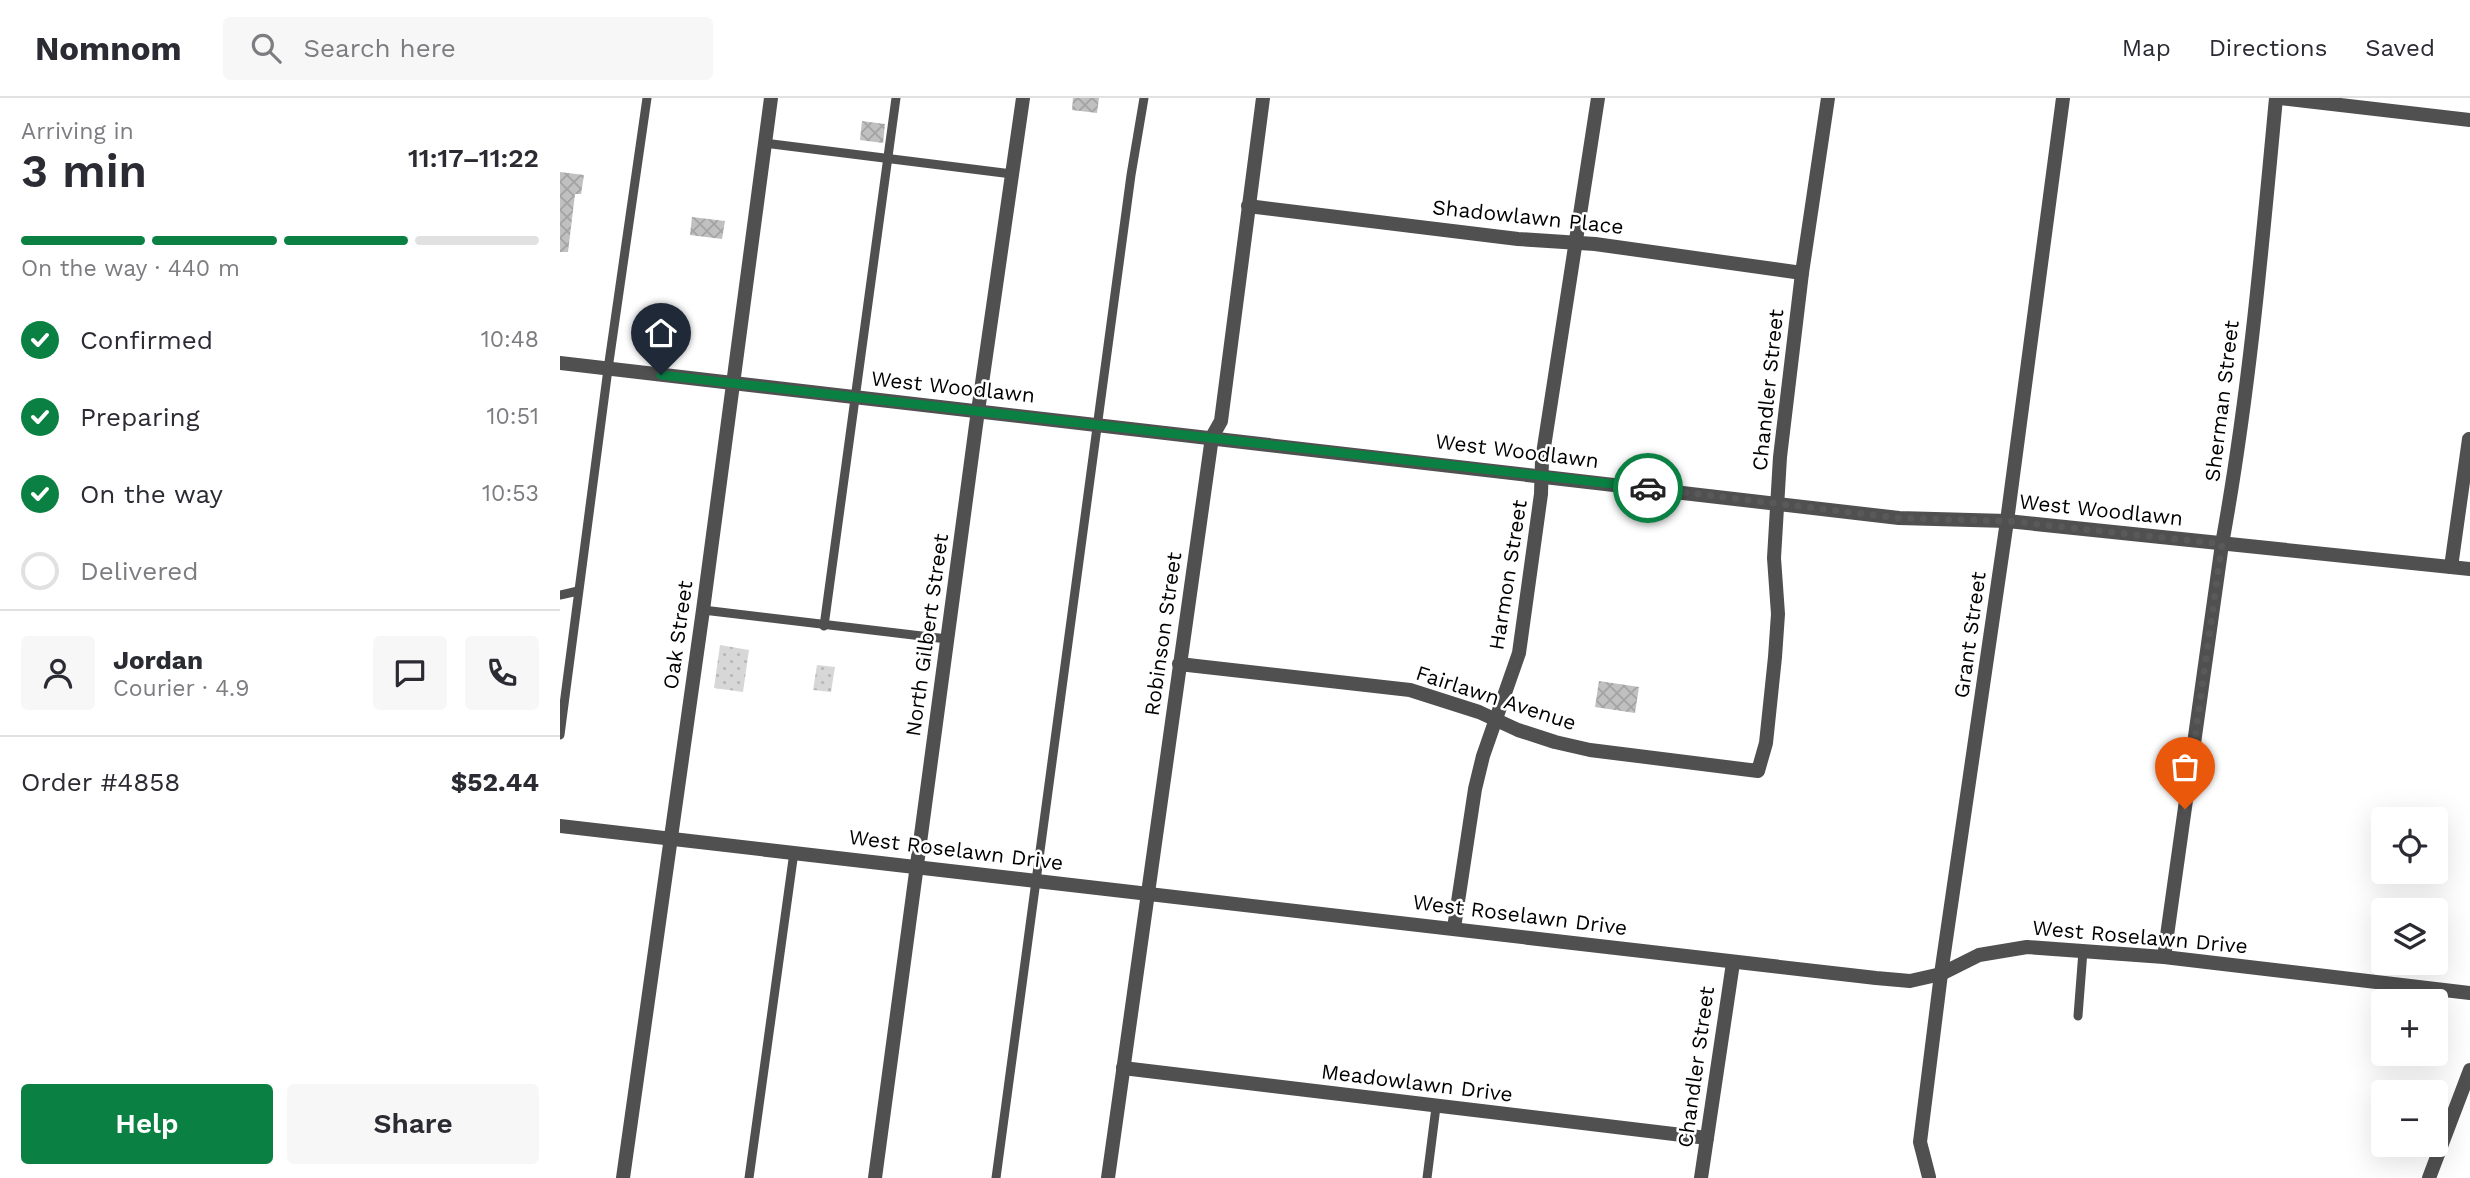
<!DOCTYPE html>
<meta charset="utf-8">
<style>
:root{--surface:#fff;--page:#f7f7f7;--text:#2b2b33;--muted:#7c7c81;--line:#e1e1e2;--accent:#0b8043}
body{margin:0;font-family:"Work Sans",sans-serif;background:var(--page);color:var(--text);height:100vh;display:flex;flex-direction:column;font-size:26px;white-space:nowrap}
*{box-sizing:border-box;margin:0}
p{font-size:23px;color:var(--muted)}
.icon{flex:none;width:38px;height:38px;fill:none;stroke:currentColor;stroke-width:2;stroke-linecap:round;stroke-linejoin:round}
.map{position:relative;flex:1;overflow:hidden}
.panel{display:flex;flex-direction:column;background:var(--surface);width:560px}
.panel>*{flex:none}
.controls{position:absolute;left:1811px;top:709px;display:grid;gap:14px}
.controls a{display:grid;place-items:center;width:77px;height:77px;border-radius:7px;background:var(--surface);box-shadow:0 7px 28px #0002;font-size:35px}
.pin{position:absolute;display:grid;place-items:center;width:60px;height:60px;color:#fff;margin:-72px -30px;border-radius:50% 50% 50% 0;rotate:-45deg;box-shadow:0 0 7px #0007}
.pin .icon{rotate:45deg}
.courier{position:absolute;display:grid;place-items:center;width:70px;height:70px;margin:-35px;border:5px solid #0b8043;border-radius:50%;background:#fff;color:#222;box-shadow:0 2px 9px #0007}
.summary em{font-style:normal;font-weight:600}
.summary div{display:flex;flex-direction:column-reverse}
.summary{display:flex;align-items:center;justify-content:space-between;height:119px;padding:0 21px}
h1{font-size:46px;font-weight:600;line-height:52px}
.bar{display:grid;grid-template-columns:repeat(4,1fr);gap:10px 7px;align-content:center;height:84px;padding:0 21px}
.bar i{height:9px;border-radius:5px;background:var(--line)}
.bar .on{background:var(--accent)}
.bar p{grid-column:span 4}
.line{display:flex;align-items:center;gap:18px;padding:0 21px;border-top:2px solid var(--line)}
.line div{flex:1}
.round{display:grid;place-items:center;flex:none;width:74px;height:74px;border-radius:7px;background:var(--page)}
ol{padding:0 21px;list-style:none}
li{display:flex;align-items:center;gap:21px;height:77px}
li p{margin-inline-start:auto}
li .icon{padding:7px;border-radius:50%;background:var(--accent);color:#fff;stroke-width:4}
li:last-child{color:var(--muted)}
li i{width:38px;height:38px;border:4px solid var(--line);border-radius:50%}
.button{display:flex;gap:14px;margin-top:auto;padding:14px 21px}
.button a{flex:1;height:80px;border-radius:7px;background:var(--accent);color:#fff;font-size:28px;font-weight:600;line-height:80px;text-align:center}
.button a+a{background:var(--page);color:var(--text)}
header{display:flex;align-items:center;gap:42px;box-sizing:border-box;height:98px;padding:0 35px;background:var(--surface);border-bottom:2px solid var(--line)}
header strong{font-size:33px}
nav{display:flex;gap:38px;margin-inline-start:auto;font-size:24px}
.search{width:490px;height:63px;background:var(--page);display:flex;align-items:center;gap:18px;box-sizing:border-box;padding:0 24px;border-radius:7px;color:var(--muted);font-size:26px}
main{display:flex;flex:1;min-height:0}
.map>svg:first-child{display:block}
</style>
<header>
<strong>Nomnom</strong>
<div class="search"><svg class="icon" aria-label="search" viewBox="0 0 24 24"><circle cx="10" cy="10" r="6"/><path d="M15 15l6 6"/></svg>Search here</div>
<nav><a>Map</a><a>Directions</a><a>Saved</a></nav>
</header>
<main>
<section class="panel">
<div class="summary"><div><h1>3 min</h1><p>Arriving in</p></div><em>11:17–11:22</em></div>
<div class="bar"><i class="on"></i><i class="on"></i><i class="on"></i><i></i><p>On the way · 440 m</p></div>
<ol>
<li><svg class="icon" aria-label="check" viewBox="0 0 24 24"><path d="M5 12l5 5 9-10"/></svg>Confirmed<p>10:48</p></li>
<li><svg class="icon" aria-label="check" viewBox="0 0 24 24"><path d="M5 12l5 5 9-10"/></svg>Preparing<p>10:51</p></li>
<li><svg class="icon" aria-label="check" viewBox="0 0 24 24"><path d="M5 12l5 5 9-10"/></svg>On the way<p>10:53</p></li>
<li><i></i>Delivered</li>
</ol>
<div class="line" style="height:126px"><a class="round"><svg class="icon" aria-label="person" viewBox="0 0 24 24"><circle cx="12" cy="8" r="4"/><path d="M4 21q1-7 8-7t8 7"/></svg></a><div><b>Jordan</b><p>Courier · 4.9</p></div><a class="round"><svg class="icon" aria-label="chat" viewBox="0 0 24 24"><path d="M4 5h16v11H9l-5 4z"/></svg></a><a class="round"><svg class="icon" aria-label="phone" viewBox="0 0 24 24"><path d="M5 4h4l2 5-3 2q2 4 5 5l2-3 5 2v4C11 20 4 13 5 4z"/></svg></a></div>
<div class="line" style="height:91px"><div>Order #4858</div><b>$52.44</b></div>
<div class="button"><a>Help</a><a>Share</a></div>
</section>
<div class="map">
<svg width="1910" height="1080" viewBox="0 0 1910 1080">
<defs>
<pattern id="park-dots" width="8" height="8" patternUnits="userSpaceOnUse" patternTransform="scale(1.75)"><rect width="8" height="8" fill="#d7d7d7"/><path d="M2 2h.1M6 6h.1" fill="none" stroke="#b7b7b7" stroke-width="1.8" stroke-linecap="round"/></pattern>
<pattern id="building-cross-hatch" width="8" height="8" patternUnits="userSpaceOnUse" patternTransform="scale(1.75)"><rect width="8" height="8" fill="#c0c0c0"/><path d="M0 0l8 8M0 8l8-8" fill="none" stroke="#a3a3a3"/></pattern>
</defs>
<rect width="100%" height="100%" fill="#fff"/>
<!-- park -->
<g fill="url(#park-dots)">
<path d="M160,547L189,552L183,594L154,590Z"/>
<path d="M257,567L275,569L271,594L253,592Z"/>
</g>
<!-- building -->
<g fill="url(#building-cross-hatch)">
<path d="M513,0H539L537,15L512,12Z"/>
<path d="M302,23L325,26L323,45L300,42Z"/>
<path d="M0,74L24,77L21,96H15L8,154H0Z"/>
<path d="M132,119L165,123L162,141L130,137Z"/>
<path d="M1039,583L1079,589L1075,615L1035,609Z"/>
</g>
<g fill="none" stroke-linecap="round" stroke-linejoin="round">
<!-- service -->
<g stroke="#505050" stroke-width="9">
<path d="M204,45L452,76"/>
<path d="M0,497L18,493"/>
<path d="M143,512L387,541"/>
<path d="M264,528L336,0"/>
<path d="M0,637L48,271L87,0"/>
<path d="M1518,918L1523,853"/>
<path d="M189,1080L234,754"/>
<path d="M436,1080L571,77L584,0"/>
<path d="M867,1080L876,1009"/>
</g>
<!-- minor -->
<g stroke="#505050" stroke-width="14">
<path d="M1720,0L1910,22"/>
<path d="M688,108L958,141L1035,146L1242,175"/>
<path d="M0,265L1339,420L1447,423L1910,471"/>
<path d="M1891,469L1909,341"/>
<path d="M619,566L850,592L919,614L958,632L995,644L1030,652L1198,673L1206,645L1215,559L1218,516L1214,460L1220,359L1242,175L1268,0"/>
<path d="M0,728L1316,880L1350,883L1381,876L1419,857L1467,849L1604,859L1910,895"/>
<path d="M894,830L915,691L923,658L959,555L981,396L982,362L1038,0"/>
<path d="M1604,859L1662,446C1689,298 1702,149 1716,0"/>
<path d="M563,970L1147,1040"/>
<path d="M1369,1079L1360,1044L1381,876L1447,423L1503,0"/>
<path d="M63,1080L143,512L211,0"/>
<path d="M315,1080L416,327L463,0"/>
<path d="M548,1080L652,339L661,323L703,0"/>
<path d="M1141,1080L1173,865"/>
</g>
<!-- tertiary -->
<path stroke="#505050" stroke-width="14" d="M1869,1080L1910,972"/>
</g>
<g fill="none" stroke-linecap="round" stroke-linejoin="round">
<!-- done -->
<path stroke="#595959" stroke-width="7" stroke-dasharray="0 12.6" d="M1088,390L1339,420L1447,423L1662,446L1625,711"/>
<!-- route -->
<path stroke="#0b8043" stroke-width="9" d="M101,277L1088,390"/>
</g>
<g text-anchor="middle" stroke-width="5" stroke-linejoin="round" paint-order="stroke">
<!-- street labels -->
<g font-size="21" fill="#000" stroke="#fff">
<text transform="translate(968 119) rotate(6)" y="7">Shadowlawn Place</text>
<text transform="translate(393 289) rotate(6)" y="7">West Woodlawn</text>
<text transform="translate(1208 292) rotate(-84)" y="7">Chandler Street</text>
<text transform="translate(1662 303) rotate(-83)" y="7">Sherman Street</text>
<text transform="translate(957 353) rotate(7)" y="7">West Woodlawn</text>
<text transform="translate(1541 412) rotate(6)" y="7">West Woodlawn</text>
<text transform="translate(948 477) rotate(-81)" y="7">Harmon Street</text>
<text transform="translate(603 536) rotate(-82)" y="7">Robinson Street</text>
<text transform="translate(118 537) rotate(-82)" y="7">Oak Street</text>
<text transform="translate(367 537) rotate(-82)" y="7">North Gilbert Street</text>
<text transform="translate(1410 537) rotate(-82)" y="7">Grant Street</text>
<text transform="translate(936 600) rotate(18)" y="7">Fairlawn Avenue</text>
<text transform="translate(396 752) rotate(7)" y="7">West Roselawn Drive</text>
<text transform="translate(960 817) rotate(7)" y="7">West Roselawn Drive</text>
<text transform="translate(1580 839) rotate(5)" y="7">West Roselawn Drive</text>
<text transform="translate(1136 969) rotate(-82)" y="7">Chandler Street</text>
<text transform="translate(857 985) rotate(7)" y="7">Meadowlawn Drive</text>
</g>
</g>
</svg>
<div class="controls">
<a><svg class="icon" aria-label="locate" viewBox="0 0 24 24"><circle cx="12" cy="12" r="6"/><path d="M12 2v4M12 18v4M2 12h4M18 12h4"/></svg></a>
<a><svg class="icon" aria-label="layers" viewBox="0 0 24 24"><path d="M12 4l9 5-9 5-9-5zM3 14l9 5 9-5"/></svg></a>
<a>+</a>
<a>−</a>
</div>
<div class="pin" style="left:1625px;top:711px;background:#ea580c"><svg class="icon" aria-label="bag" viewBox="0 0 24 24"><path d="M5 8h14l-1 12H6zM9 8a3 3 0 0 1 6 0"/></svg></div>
<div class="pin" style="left:101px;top:277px;background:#1f2937"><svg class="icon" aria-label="home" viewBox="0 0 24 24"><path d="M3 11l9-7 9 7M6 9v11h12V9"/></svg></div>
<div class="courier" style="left:1088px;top:390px"><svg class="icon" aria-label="car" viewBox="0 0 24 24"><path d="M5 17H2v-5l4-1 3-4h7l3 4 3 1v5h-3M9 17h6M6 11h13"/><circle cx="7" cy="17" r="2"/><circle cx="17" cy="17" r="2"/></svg></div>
</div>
</main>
